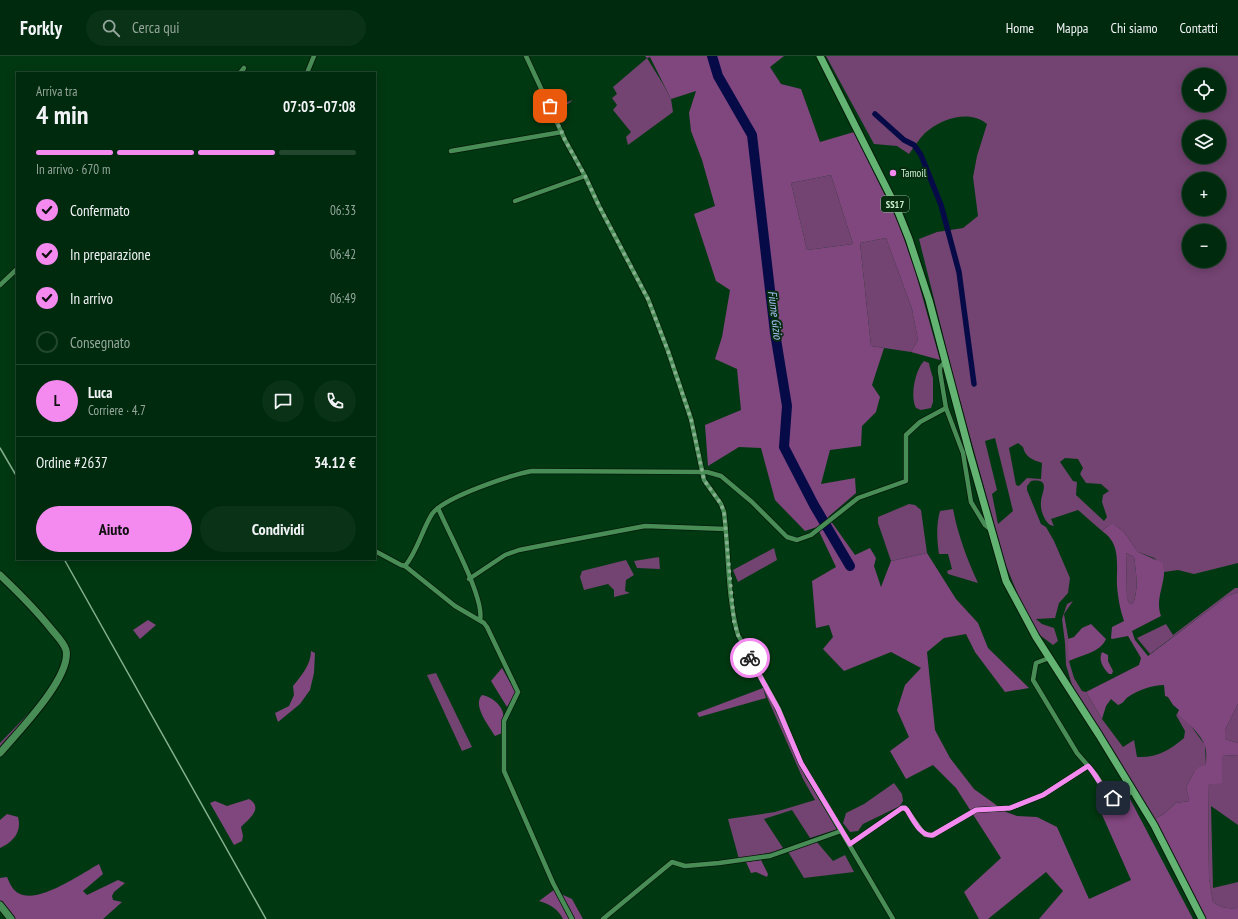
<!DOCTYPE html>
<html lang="it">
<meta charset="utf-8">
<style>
:root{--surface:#002a0d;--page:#0a3216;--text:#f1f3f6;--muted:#95a79d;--line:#22462e;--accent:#f489f0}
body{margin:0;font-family:"PT Sans Narrow",sans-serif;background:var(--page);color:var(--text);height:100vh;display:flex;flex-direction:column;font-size:15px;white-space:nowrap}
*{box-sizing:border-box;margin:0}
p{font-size:13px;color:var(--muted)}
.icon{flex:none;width:22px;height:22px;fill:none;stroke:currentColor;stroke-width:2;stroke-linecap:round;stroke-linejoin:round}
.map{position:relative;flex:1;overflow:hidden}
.details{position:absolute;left:16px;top:16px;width:360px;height:488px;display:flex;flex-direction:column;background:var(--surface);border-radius:0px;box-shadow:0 2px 10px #0003,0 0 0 1px var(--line)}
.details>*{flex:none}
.tools{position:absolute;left:1182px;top:12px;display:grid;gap:8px}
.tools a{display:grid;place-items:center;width:44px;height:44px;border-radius:50%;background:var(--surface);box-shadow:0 2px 10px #0003,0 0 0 1px var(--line);font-size:20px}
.pin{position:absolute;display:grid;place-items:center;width:34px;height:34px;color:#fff;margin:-17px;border-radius:8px;box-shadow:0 2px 6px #0006}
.courier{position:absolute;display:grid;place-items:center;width:40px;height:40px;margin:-20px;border:3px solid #f489f0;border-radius:50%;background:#fff;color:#222;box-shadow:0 1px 5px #0007}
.summary em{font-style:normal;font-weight:800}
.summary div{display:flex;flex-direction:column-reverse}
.summary{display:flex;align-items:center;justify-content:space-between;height:68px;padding:0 20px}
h1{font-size:26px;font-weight:800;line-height:30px}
.bar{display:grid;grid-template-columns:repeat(4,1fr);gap:6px 4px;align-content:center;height:48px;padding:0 20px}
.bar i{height:5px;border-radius:3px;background:var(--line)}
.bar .current{background:var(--accent)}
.bar p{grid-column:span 4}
.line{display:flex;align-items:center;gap:10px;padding:0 20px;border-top:1px solid var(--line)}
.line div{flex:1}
.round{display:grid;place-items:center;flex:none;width:42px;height:42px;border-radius:21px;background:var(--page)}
ol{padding:0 20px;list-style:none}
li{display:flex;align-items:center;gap:12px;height:44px}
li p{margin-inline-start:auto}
li .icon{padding:4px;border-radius:50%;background:var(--accent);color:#111;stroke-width:4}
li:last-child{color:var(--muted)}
li i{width:22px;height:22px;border:2px solid var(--line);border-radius:50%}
.action{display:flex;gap:8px;margin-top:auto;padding:8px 20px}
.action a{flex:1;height:46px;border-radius:24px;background:var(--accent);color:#111;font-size:16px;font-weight:800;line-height:46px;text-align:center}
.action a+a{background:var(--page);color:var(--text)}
header{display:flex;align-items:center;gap:24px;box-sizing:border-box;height:56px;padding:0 20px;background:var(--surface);border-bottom:1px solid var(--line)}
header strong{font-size:19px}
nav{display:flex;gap:22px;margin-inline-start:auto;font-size:14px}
.search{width:280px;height:36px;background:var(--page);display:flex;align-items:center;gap:10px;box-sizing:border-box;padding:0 14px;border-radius:22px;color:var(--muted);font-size:15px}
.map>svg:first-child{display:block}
</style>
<header>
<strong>Forkly</strong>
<div class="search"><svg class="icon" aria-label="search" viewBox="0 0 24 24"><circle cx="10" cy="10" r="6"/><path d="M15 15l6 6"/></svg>Cerca qui</div>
<nav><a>Home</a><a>Mappa</a><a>Chi siamo</a><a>Contatti</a></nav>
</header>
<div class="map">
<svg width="1238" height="863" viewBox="0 0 1238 863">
<rect width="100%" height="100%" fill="#003811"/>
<!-- green -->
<g fill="#734371" fill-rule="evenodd">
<path d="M826,0H1238V507L1194,518L1178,514L1164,516V511L1154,502L1138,496L1124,476L1115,469H1109L1102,475L1078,454L1051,463L1054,470L1050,469C1044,464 1040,454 1041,446C1041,437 1052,422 1031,425L1027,430V434L1041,468L1046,471L1054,485L1070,522L1068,537L1059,547L1055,562L1036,563L1042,568L1054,572L1058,585L1053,589L1041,580L1038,576L1020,544L1005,507L954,323L919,183L937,176L963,172L978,160L973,121L977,100L987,68C969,53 941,63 925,77C919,83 914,91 909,98L897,90L874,88ZM1189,19H1219V49H1189ZM1189,71H1219V101H1189ZM1189,123H1219V153H1189ZM1189,175H1219V205H1189ZM995,382L1013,455L998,468L992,438L997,434L985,385ZM1018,387L1023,391C1025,401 1033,404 1042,407L1041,423L1027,422L1019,430L1016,429L1009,392ZM1065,402L1078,403L1083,412L1080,418L1086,427L1101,428L1109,435L1103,439L1102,446L1107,461L1104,465L1076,439L1077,426L1073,425L1060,406Z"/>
<path d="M647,2L663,28L671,43L673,56L628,89L626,81L631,76L613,54L617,49L612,42L617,38L613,31Z"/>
<path d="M573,44C566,50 558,53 559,64L553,51Z"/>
<path d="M831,119L853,188L807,194L791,127Z"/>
<path d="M886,182L912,253L918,284L911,296L871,290L860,187Z"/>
<path d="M924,305L929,307L930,312L933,322V346L931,352L921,354L916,352C910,340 915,314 924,305Z"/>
<path d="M909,448L915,449L921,454L927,497L891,505L878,467V461Z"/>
<path d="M953,453C958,479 967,503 978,527L948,518L947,515L952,513L948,498H939C937,484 936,469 940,455Z"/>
<path d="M774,492L777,504L738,526L733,514Z"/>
<path d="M1126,497L1134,501C1136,515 1139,534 1133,547L1130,548L1127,543Z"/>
<path d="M659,501L660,513L637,512L634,505Z"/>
<path d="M626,504L634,519L626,524L625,535L630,537L614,541V534L608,528L584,534L580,521L582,515Z"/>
<path d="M1235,532H1238V536L1226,541L1150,598L1137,582L1166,568L1173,579Z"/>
<path d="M1073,545L1064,558L1070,592L1069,605L1074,622L1082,635L1086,636L1102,663L1123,691L1134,684L1137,701C1157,702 1170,694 1184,682L1185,675L1176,659L1177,658L1188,666L1205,689L1206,710L1194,716L1186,731L1189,745L1176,747L1164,758L1152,764L1115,697L1072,629L1066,609L1065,587L1062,563L1067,548Z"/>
<path d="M436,617L472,691L462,695L427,619Z"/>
<path d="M763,632H765L805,720L838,773L810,782L792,754L764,763L783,792L773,796L739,803L728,763L775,756L815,744L803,723Z"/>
<path d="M1238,648V687L1225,683V674Z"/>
<path d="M29,657H31L0,694V687Z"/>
<path d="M1238,699V769L1211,750L1213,832L1238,826V852C1228,853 1221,852 1213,846L1209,822L1208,729L1222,726V700Z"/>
<path d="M894,727L902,738L903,745L900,750L863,768L858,775L850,776L843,767L846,757L864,748Z"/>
<path d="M816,785L833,805L845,799L854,816L804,822L787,794Z"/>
</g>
<!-- forest -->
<g fill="#80467e" fill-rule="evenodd">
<path d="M645,0H784L770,11L781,28L801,33L820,86L854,76L898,166L915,214L940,304L911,296L918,284L912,253L886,182L860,187L871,290L884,292L872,329L880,341L876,356L862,370L861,390L830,394L821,428L855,422L856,437L828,461L855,499L870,492L876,502L874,510L881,531L891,505L927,497L956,543L978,567L988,592L1029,632L1005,636L975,596L966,578L944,582L927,596L935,674L950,702L974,733L1006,756L1017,760L1037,761L1057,771L1089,843L1131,824L1099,752L1130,743L1193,863H1039L1063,835L1046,816L988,863H979L964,836L1001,802L956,732L933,709L906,723L890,695L909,681L897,654L905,629L921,612L891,596L844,615L823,593L833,581L829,569L816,572L812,525L836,511L817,471L805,475L775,444L761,392L739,391L708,410L705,369L741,354L737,313L715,303L722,281L730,234L716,225L694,158L715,150L702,104L691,75L689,57L696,35L671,43L650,1L647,2ZM831,119L853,188L807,194L791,127Z"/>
<path d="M1109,469H1115L1124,476L1138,496L1163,507C1168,525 1154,541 1161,560L1132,575L1135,584L1148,600L1226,541L1238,536V648L1225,674V683L1238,687V699L1222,700V727L1208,729L1209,822L1213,846C1221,852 1228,853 1238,852V863H1204L1152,764L1164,758L1176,747L1189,745L1186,731L1194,716L1199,711L1206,709C1206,703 1207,696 1205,690C1201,678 1187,666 1177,658L1179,654L1173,649L1168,641L1165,640L1164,629C1152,629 1138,634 1128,641C1124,644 1124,647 1118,649L1111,643L1106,650L1102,663L1086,636L1139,609L1141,602L1128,580L1112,583L1111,582L1112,571L1124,565C1120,554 1118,542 1117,530C1116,510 1122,488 1102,475ZM1126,497L1134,501C1136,515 1139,534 1133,547L1130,548L1127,543Z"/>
<path d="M148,564L156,569L140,583L133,574Z"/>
<path d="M1091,568L1106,583C1100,597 1081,599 1069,605L1068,583L1074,581L1082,572Z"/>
<path d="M311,595L315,597L314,617L310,634L300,648L278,666L275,657L289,650L294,639L293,630C301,620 311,609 311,595Z"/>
<path d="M1102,596L1108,599V605L1113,615L1112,618H1109C1103,612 1098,604 1102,596Z"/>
<path d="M502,612L516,637L507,651L491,625Z"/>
<path d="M763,632L766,642L699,661L697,657Z"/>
<path d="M482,639C490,640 501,648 503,657C504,662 502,671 502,677L495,680C489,670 472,649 482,639Z"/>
<path d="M249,743C264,752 249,763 241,771L243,780L242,785L234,789L210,747L215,745L227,750Z"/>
<path d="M7,758L18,761C22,776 13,786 0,792V764Z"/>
<path d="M761,804L768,818L767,821L756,816L751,817L746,806Z"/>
<path d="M99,808L103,818L83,835L87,839L118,824L125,827L114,836L112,840L113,844L122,846L103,863H13L0,845V822L7,821C10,828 13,835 20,838C40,847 81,818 99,808Z"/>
<path d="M558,831L561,838L572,843L583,863H563C558,853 550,848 539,845Z"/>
</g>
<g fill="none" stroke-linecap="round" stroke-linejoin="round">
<!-- canal -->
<path stroke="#060b48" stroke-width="5.5" d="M875,58L904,84L914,89L921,99L941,149L959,216L974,328"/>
<!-- river -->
<path stroke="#060b48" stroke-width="10" d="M712,0L718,20L752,79L775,277L787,350L784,391L814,449L850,510"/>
<!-- street casing -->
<g stroke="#061b0a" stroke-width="6">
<g id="street">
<path d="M526,0L565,84L585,120L599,150L648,243L668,295L691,363L704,424L721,448L724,456C729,497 727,540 738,579L779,653L801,707L893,863"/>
<path d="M240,17L244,12"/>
<path d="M307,17L314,0"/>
<path d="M451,95L562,76"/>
<path d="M515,145L585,120"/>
<path d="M0,229L17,213"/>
<path d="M945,306L940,311V316L946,352L963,397L971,446L985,469L990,473"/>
<path d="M438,452C448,476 485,542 480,564"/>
<path d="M375,495L401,509L405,510L455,550L484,567L487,571L518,636L504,665V715L553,827L572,863"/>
<path d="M405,510C417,496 422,474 432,458C444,441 511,419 532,415L707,416L721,420L752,446L787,481L797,484L811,479L858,442L906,425V379L920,366L946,352"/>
<path d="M469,523L505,499L519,494L555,487L645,470L726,473"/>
<path d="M1049,602L1036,607L1033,624L1077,697L1096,719L1109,740L1113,742L1120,741L1133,736"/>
<path d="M850,788L902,752L907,754L925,779H933L976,754L1011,752L1043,739L1088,710"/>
<path d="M603,863L672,806L685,810L719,807L770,800L841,775"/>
</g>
</g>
<!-- secondary casing -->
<g stroke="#061b0a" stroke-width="9">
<g id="secondary">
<path d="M0,519C19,537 36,554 52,574C57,580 64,587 66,594C72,621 17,677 0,697"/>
<path d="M0,849L11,863"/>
</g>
</g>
<!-- primary casing -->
<g stroke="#061b0a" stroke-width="9">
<path id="primary" d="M820,0L897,153L909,183L929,244L969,395L1006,525L1036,581L1099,679L1154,769L1202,863"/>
</g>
<!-- street -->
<use href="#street" stroke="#498d56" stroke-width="4.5"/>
<!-- secondary -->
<use href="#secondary" stroke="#498d56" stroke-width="7"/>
<!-- primary -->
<use href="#primary" stroke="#63b472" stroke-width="7"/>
<!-- rail -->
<g stroke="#85b08e" stroke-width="1.5">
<path d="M0,392L17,421"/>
<path d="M64,503L266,863"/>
</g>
</g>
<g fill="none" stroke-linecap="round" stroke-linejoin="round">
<!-- done -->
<path stroke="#85b08e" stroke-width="4" stroke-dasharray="0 7.2" d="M550,50L565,84L585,120L599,150L648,243L668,295L691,363L704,424L721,448L724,456L734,566L738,579L750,602"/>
<!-- route -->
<path stroke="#f489f0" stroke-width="5" d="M750,602L778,653L801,707L850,788L902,752H905L907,754C913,764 921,781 933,779L976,754L1010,752L1043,739L1088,710C1096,718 1104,737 1113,742"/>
</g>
<!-- markers -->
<circle fill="#f489f0" stroke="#062c10" stroke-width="1.5" cx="893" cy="117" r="4"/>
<g text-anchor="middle" stroke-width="4" stroke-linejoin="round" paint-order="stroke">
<!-- shield labels -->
<rect fill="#062c10" stroke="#91b597" stroke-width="1" x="881" y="140" width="28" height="16" rx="3"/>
<g font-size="10" font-weight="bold" fill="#cdf0d1">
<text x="895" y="152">SS17</text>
</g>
<!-- poi labels -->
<g font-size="11" fill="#cdf0d1" stroke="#062c10" text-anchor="start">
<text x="901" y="121">Tamoil</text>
</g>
<!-- water labels -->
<g font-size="12" font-style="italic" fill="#aac0f8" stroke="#062c10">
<text transform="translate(775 259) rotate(83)" y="4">Fiume Gizio</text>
</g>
</g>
</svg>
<div class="tools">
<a><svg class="icon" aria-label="locate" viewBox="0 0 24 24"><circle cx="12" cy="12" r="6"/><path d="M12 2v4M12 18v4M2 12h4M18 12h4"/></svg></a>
<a><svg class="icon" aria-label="layers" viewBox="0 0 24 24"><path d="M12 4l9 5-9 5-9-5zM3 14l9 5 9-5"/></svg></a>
<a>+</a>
<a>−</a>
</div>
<div class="pin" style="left:550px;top:50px;background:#ea580c"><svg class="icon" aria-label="bag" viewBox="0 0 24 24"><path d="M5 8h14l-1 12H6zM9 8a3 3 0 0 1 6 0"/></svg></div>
<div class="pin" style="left:1113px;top:742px;background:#1f2937"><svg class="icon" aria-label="home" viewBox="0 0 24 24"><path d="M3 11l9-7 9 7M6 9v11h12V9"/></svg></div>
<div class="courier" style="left:750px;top:602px"><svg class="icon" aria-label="bike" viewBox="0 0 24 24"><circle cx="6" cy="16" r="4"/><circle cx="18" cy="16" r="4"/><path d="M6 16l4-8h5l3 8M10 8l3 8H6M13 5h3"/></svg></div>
<section class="details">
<div class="summary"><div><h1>4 min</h1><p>Arriva tra</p></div><em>07:03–07:08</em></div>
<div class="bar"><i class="current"></i><i class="current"></i><i class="current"></i><i></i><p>In arrivo · 670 m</p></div>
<ol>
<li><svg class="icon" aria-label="check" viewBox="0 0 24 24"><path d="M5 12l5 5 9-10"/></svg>Confermato<p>06:33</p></li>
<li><svg class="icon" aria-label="check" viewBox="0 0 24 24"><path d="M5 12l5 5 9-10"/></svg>In preparazione<p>06:42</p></li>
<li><svg class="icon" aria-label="check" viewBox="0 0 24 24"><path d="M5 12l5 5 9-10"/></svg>In arrivo<p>06:49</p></li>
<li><i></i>Consegnato</li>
</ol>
<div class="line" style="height:72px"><b class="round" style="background:var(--accent);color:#111">L</b><div><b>Luca</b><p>Corriere · 4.7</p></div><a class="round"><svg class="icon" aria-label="chat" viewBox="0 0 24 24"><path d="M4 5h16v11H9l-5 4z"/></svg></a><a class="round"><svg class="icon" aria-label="phone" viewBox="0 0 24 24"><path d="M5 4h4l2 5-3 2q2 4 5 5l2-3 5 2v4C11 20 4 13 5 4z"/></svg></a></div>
<div class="line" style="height:52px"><div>Ordine #2637</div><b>34.12 €</b></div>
<div class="action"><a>Aiuto</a><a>Condividi</a></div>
</section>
</div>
